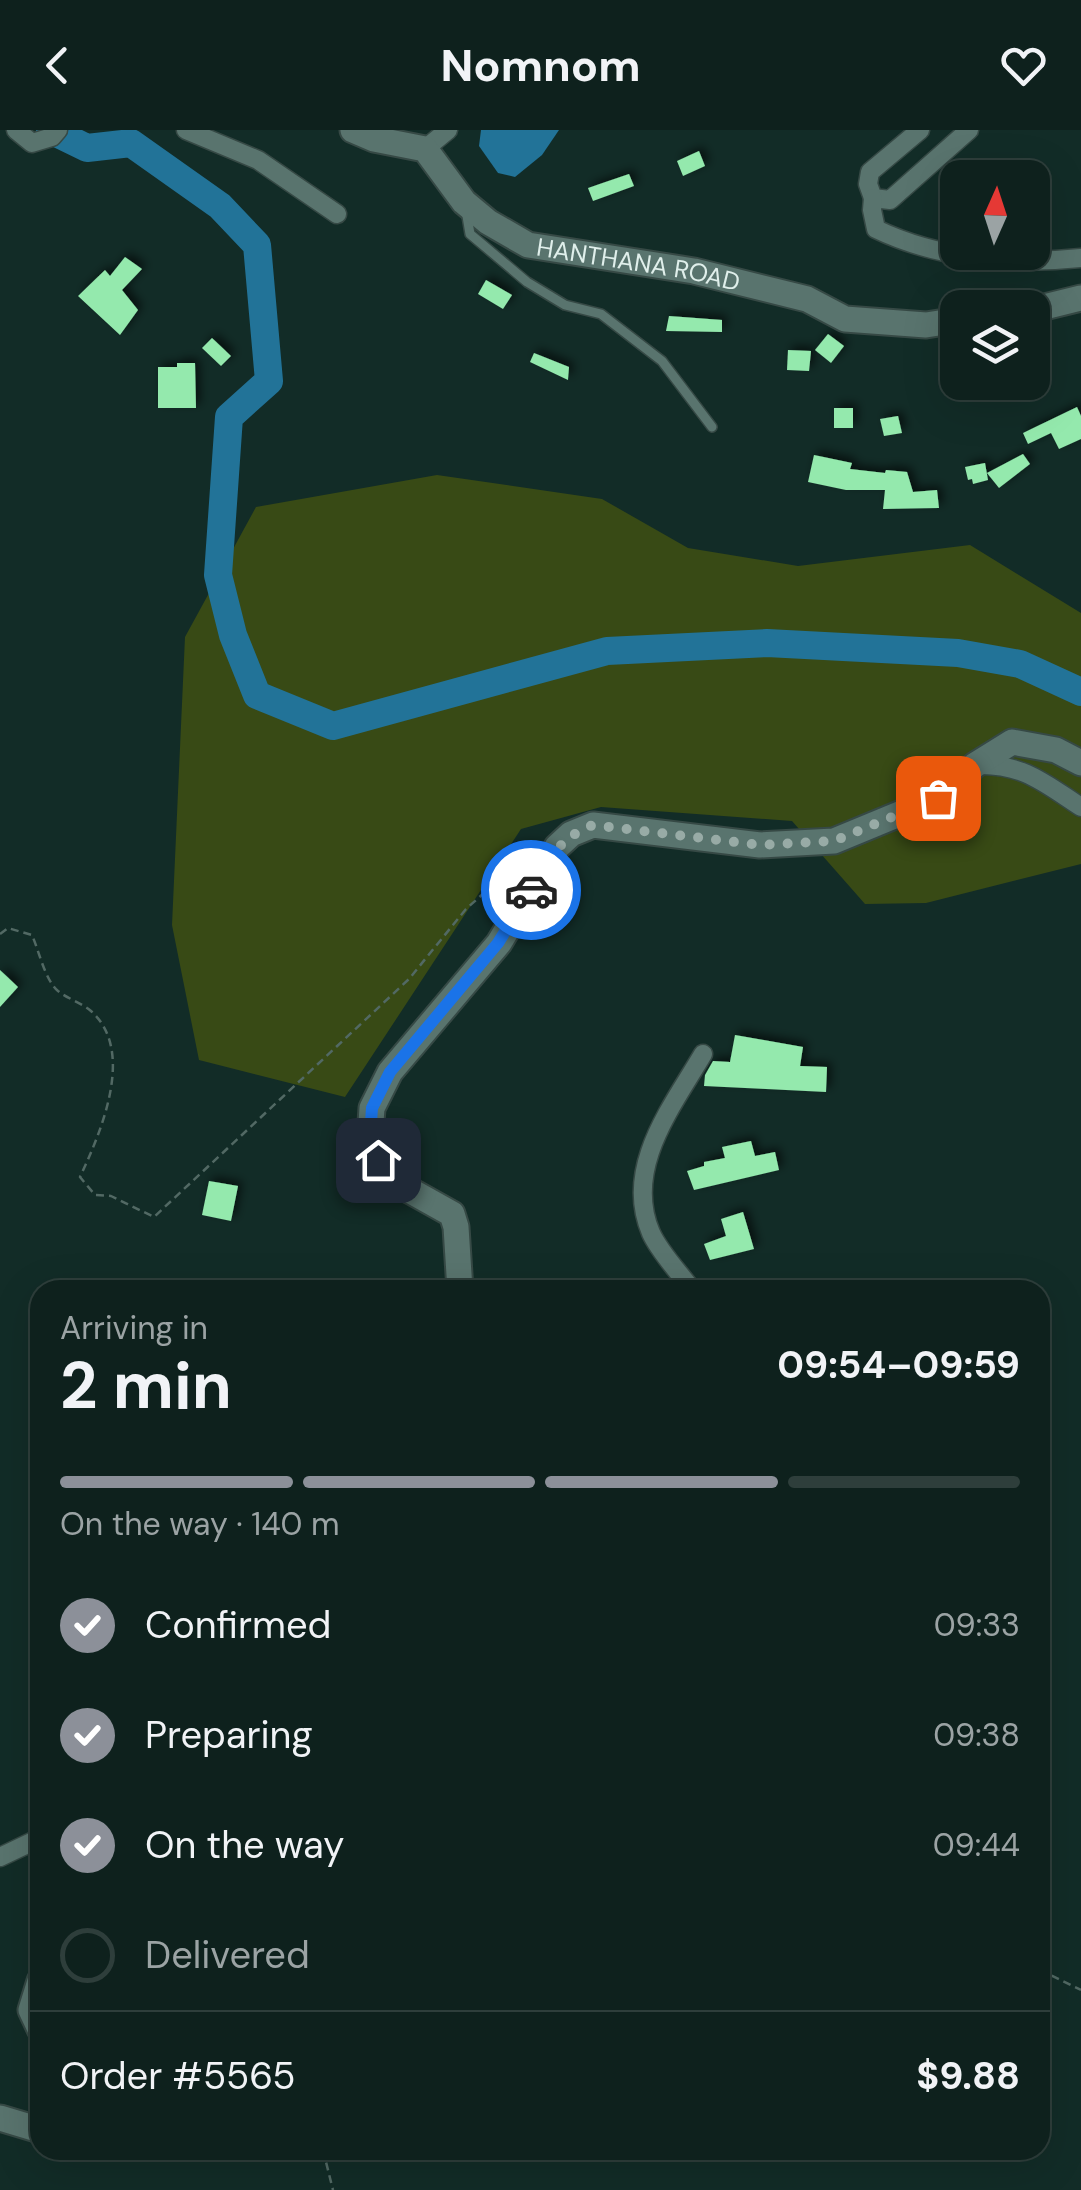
<!DOCTYPE html>
<meta charset="utf-8">
<style>
:root{--surface:#0e211d;--page:#1c2e2a;--text:#f1f3f6;--muted:#9ba3a4;--line:#2e3e3b;--accent:#8c9099}
body{margin:0;font-family:"DM Sans",sans-serif;background:var(--page);color:var(--text);height:100vh;display:flex;flex-direction:column;font-size:38px;white-space:nowrap}
*{box-sizing:border-box;margin:0}
p{font-size:32px;color:var(--muted)}
.icon{flex:none;width:55px;height:55px;fill:none;stroke:currentColor;stroke-width:2;stroke-linecap:round;stroke-linejoin:round}
.map{position:relative;flex:1;overflow:hidden}
.drawer{position:absolute;left:30px;top:1150px;width:1020px;height:880px;display:flex;flex-direction:column;background:var(--surface);border-radius:30px;box-shadow:0 10px 40px #0002,0 0 0 2px var(--line)}
.drawer>*{flex:none}
.needle{width:65px;rotate:3deg}
.buttons{position:absolute;left:940px;top:30px;display:grid;gap:20px}
.buttons a{display:grid;place-items:center;width:110px;height:110px;border-radius:20px;background:var(--surface);box-shadow:0 10px 40px #0002,0 0 0 2px var(--line);font-size:50px}
.pin{position:absolute;display:grid;place-items:center;width:85px;height:85px;color:#fff;margin:-42px;border-radius:20px;box-shadow:0 5px 15px #0006}
.courier{position:absolute;display:grid;place-items:center;width:100px;height:100px;margin:-50px;border:8px solid #1a73e8;border-radius:50%;background:#fff;color:#222;box-shadow:0 2px 12px #0007}
.overview em{font-style:normal;font-weight:700}
.overview div{display:flex;flex-direction:column-reverse}
.overview{display:flex;align-items:center;justify-content:space-between;height:170px;padding:0 30px}
h1{font-size:65px;font-weight:700;line-height:75px}
.bar{display:grid;grid-template-columns:repeat(4,1fr);gap:15px 10px;align-content:center;height:120px;padding:0 30px}
.bar i{height:12px;border-radius:8px;background:var(--line)}
.bar .selected{background:var(--accent)}
.bar p{grid-column:span 4}
.line{display:flex;align-items:center;gap:25px;padding:0 30px;border-top:2px solid var(--line)}
.line div{flex:1}
ol{padding:0 30px;list-style:none}
li{display:flex;align-items:center;gap:30px;height:110px}
li p{margin-inline-start:auto}
li .icon{padding:10px;border-radius:50%;background:var(--accent);color:#fff;stroke-width:4}
li:last-child{color:var(--muted)}
li i{width:55px;height:55px;border:5px solid var(--line);border-radius:50%}
header{display:flex;justify-content:space-between;align-items:center;height:130px;padding:0 30px;background:var(--surface);font-size:45px;font-weight:700}
.map>svg:first-child{display:block}
</style>
<header><svg class="icon" aria-label="back" viewBox="0 0 24 24"><path d="M15 5l-7 7 7 7"/></svg>Nomnom<svg class="icon" aria-label="heart" viewBox="0 0 24 24"><path d="M12 20l-8-8c-3-5 5-10 8-4 3-6 11-1 8 4z"/></svg></header>
<div class="map">
<svg width="1081" height="2060" viewBox="0 0 1081 2060">
<defs>
<filter id="shadow"><feDropShadow dx="4.5" dy="-4.5" stdDeviation="5" flood-color="#0009"/></filter>
</defs>
<rect width="100%" height="100%" fill="#122c27"/>
<!-- green -->
<path fill="#384a15" d="M437,345L602,369L688,418L798,436L970,415L1081,483V734L926,773L865,774L792,691L601,677L521,699L345,967L199,930L172,795L185,507L256,377Z"/>
<!-- water -->
<path fill="#227398" d="M481,0H559L542,25L515,47L498,43L479,16Z"/>
<g fill="none" stroke-linecap="round" stroke-linejoin="round">
<!-- river -->
<path stroke="#227398" stroke-width="28" d="M50,0L87,18L131,13L220,76L257,115L269,251L229,287L218,445L233,505L257,565L333,596L607,521L767,513L958,523L1020,534L1081,562"/>
</g>
<!-- building -->
<g fill="#94e9ad" filter="url(#shadow)">
<path d="M699,21L705,36L683,46L677,31Z"/>
<path d="M629,44L634,56L593,71L588,58Z"/>
<path d="M125,127L142,139L122,160L138,180L120,205L78,166L105,140L110,146Z"/>
<path d="M486,150L512,165L503,179L478,164Z"/>
<path d="M669,186L722,190V202L666,201Z"/>
<path d="M828,204L844,216L831,233L815,220Z"/>
<path d="M212,208L231,226L221,236L202,218Z"/>
<path d="M788,220L811,221L809,241L787,240Z"/>
<path d="M534,223L569,237L568,250L530,232Z"/>
<path d="M177,233H195L196,278H158V237H177Z"/>
<path d="M1077,277L1081,286V309L1059,319L1051,303L1028,314L1023,303Z"/>
<rect x="834" y="278" width="19" height="20"/>
<path d="M898,286L902,303L884,306L880,289Z"/>
<path d="M1023,324L1030,334L999,358L987,343Z"/>
<path d="M814,325L852,333L850,339L885,343L886,340L907,342L913,362L937,360L939,378L883,379L885,360H846L808,352Z"/>
<path d="M985,333L988,350L973,354L972,349L968,350L965,337Z"/>
<path d="M0,840L18,857L0,877Z"/>
<path d="M735,905L803,917L800,936L827,937L826,962L704,956L705,945L713,931L730,932Z"/>
<path d="M751,1011L755,1026L775,1022L779,1040L694,1060L687,1041L704,1036V1032L725,1028L722,1017Z"/>
<path d="M209,1051L238,1056L231,1091L202,1085Z"/>
<path d="M743,1082L754,1119L710,1130L704,1114L726,1106L721,1089Z"/>
</g>
<g fill="none" stroke-linecap="round" stroke-linejoin="round">
<!-- lane casing -->
<g stroke="#364945" stroke-width="12">
<path id="lane" d="M466,80L470,104L527,152L565,175L601,184L662,231L712,297"/>
</g>
<!-- street casing -->
<g stroke="#364945" stroke-width="21">
<g id="street">
<path d="M16,0L32,13L52,7L58,0"/>
<path d="M186,0L258,30L337,84"/>
<path d="M920,0L870,42L868,54L873,68L890,70L969,0"/>
<path d="M425,19L448,0"/>
<path d="M873,68L872,80L876,99C938,129 1013,135 1081,128"/>
<path d="M978,635C1024,634 1044,653 1081,677"/>
<path d="M692,1160C679,1142 660,1123 651,1103C623,1038 672,977 703,924"/>
<path d="M0,1727L40,1708"/>
</g>
</g>
<!-- secondary casing -->
<g stroke="#364945" stroke-width="29">
<g id="secondary">
<path id="s1" d="M353,0L374,9L425,19L464,72L488,92L528,115L694,141L807,169L845,189L926,195L958,190"/>
<path d="M1032,180L1081,168"/>
<path d="M460,1160L456,1097L452,1084L393,1051L377,1030L370,1007L372,978L390,942L499,813L557,717L571,704L593,695L760,715L834,711L938,668L975,635L1012,612L1056,620L1081,633"/>
<path d="M40,1851L31,1880L40,1899"/>
<path d="M0,1988L40,2000"/>
</g>
</g>
<!-- path -->
<g stroke="#526964" stroke-width="2.5" stroke-dasharray="8 5" stroke-linecap="butt">
<path d="M0,804L8,798L32,805C39,821 45,850 58,861C68,869 82,873 91,881C136,921 101,1002 80,1047L95,1065L111,1066L154,1087L409,849L466,779L528,724"/>
<path d="M1040,1840L1081,1860"/>
<path d="M323,2020L333,2060"/>
<path d="M673,2020L682,2023L695,2020"/>
</g>
<!-- lane -->
<use href="#lane" stroke="#59746e" stroke-width="9"/>
<!-- street -->
<use href="#street" stroke="#59746e" stroke-width="18"/>
<!-- secondary -->
<use href="#secondary" stroke="#59746e" stroke-width="25"/>
</g>
<g fill="none" stroke-linecap="round" stroke-linejoin="round">
<!-- done -->
<path stroke="#98aba6" stroke-width="10" stroke-dasharray="0 18" d="M531,760C550,728 558,709 593,695L760,715L834,711L938,668"/>
<!-- route -->
<path stroke="#1a73e8" stroke-width="12" d="M378,1030L370,1007L372,978L390,942L498,813L531,760"/>
</g>
<g text-anchor="middle" stroke-width="10" stroke-linejoin="round" paint-order="stroke">
<!-- street labels -->
<g font-size="25" fill="#e0efeb" stroke="#08221d">
<text dy="9" stroke="none"><textPath href="#s1" startOffset="330">HANTHANA ROAD</textPath></text>
</g>
</g>
</svg>
<div class="buttons">
<a><svg class="needle" viewBox="-14 -14 28 28"><path d="M0-13l5 13h-10z" fill="#e53935"/><path d="M0 13l5-13h-10z" fill="#9ba3a4"/></svg></a>
<a><svg class="icon" aria-label="layers" viewBox="0 0 24 24"><path d="M12 4l9 5-9 5-9-5zM3 14l9 5 9-5"/></svg></a>
</div>
<div class="pin" style="left:938px;top:668px;background:#ea580c"><svg class="icon" aria-label="bag" viewBox="0 0 24 24"><path d="M5 8h14l-1 12H6zM9 8a3 3 0 0 1 6 0"/></svg></div>
<div class="pin" style="left:378px;top:1030px;background:#1f2937"><svg class="icon" aria-label="home" viewBox="0 0 24 24"><path d="M3 11l9-7 9 7M6 9v11h12V9"/></svg></div>
<div class="courier" style="left:531px;top:760px"><svg class="icon" aria-label="car" viewBox="0 0 24 24"><path d="M5 17H2v-5l4-1 3-4h7l3 4 3 1v5h-3M9 17h6M6 11h13"/><circle cx="7" cy="17" r="2"/><circle cx="17" cy="17" r="2"/></svg></div>
<section class="drawer">
<div class="overview"><div><h1>2 min</h1><p>Arriving in</p></div><em>09:54–09:59</em></div>
<div class="bar"><i class="selected"></i><i class="selected"></i><i class="selected"></i><i></i><p>On the way · 140 m</p></div>
<ol>
<li><svg class="icon" aria-label="check" viewBox="0 0 24 24"><path d="M5 12l5 5 9-10"/></svg>Confirmed<p>09:33</p></li>
<li><svg class="icon" aria-label="check" viewBox="0 0 24 24"><path d="M5 12l5 5 9-10"/></svg>Preparing<p>09:38</p></li>
<li><svg class="icon" aria-label="check" viewBox="0 0 24 24"><path d="M5 12l5 5 9-10"/></svg>On the way<p>09:44</p></li>
<li><i></i>Delivered</li>
</ol>
<div class="line" style="height:130px"><div>Order #5565</div><b>$9.88</b></div>
</section>
</div>
